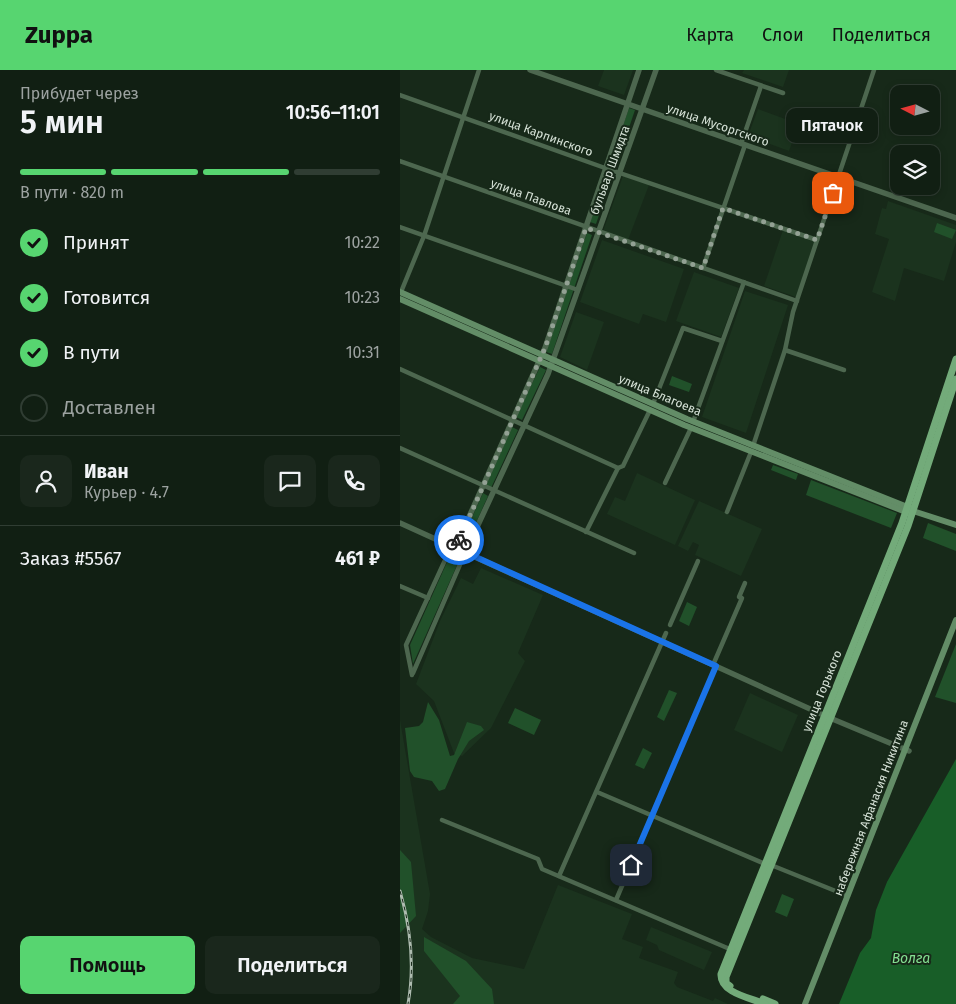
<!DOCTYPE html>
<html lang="ru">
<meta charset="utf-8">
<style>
:root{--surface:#111f13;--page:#1a271c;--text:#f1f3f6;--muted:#9ca2a0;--line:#303d33;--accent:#57d570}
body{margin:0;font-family:"Fira Sans",sans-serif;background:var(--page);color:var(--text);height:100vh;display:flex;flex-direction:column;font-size:19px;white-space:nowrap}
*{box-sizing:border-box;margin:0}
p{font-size:16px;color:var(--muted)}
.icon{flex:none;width:28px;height:28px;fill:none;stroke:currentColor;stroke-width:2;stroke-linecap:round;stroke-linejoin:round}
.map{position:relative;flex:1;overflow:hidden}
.drawer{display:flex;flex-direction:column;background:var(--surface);width:400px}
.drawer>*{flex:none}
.needle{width:32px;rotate:276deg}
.tools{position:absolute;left:490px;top:15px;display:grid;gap:10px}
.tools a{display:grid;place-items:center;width:50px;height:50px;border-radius:10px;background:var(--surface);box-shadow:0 2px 8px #0003,0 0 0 1px var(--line);font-size:25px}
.pin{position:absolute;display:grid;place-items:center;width:42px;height:42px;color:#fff;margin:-21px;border-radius:10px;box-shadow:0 2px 8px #0006}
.courier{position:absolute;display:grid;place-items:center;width:50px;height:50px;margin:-25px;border:4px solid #1a73e8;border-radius:50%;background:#fff;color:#222;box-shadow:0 1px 6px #0007}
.bubble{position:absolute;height:35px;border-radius:10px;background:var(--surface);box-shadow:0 2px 8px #0003,0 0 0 1px var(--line);font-size:16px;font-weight:600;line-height:35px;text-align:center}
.headline em{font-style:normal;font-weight:600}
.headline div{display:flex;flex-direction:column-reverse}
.headline{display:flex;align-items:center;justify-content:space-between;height:85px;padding:0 20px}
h1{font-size:32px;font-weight:600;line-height:38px}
.bar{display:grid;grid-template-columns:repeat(4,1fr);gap:8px 5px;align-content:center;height:60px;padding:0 20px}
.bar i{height:6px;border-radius:4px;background:var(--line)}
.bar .current{background:var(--accent)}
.bar p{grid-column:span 4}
.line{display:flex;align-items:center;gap:12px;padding:0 20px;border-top:1px solid var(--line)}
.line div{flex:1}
.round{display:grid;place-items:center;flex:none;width:52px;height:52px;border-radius:10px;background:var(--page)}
ol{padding:0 20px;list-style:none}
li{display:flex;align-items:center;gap:15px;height:55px}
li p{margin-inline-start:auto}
li .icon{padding:5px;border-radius:50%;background:var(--accent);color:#111;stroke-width:4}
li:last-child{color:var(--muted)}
li i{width:28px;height:28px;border:2px solid var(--line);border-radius:50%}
.button{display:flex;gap:10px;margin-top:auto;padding:10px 20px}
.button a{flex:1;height:58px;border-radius:10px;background:var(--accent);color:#111;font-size:20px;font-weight:600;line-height:58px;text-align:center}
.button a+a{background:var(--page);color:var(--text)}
header{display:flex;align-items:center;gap:30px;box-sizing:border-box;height:70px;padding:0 25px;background:var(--accent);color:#111}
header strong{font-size:24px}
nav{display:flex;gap:28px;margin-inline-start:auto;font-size:18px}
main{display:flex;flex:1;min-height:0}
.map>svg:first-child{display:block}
</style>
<header>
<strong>Zuppa</strong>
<nav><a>Карта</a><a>Слои</a><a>Поделиться</a></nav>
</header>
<main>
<section class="drawer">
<div class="headline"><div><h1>5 мин</h1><p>Прибудет через</p></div><em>10:56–11:01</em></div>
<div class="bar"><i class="current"></i><i class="current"></i><i class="current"></i><i></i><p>В пути · 820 m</p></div>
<ol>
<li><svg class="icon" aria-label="check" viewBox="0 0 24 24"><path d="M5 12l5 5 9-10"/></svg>Принят<p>10:22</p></li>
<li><svg class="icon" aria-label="check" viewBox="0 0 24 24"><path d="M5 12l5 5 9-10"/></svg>Готовится<p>10:23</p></li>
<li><svg class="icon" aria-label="check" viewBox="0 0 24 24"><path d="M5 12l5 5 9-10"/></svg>В пути<p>10:31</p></li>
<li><i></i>Доставлен</li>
</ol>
<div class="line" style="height:90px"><a class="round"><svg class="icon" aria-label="person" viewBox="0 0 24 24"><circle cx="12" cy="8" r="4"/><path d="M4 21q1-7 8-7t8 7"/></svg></a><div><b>Иван</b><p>Курьер · 4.7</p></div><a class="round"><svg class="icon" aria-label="chat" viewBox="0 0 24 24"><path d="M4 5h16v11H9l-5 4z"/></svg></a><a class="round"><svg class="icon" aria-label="phone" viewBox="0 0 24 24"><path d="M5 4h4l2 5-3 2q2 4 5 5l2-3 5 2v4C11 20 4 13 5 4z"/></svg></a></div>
<div class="line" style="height:65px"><div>Заказ #5567</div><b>461 ₽</b></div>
<div class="button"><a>Помощь</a><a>Поделиться</a></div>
</section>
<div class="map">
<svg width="556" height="934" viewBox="0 0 556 934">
<rect width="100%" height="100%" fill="#172919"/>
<!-- built -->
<g fill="#1b331e">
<path d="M204,0H233L224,25L198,16Z"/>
<path d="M344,0H389L383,17L342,3Z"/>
<path d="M358,39L399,54L389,81L348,66Z"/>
<path d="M223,106L249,115L228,170L203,161Z"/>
<path d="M488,131L556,155V172L544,211L504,198L495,231L472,222L489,169L475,164L482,138L486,139Z"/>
<path d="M383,160L415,171L396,227L364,216Z"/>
<path d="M202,170L284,199L266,252L243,244L239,254L180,232Z"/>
<path d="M294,202L339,218L321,267L276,251Z"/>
<path d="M345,221L388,235L346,363L302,347Z"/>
<path d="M176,242L204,252L187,300L160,287Z"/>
<path d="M237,403L295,430L275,475L207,444L215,427L225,431Z"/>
<path d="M299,431L362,459L341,506L295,485L299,475L293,472L288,481L278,476Z"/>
<path d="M81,498L143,525L118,583L125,591L91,658L62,686L54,683L34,631L16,614L40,551L61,508L73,514Z"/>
<path d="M350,623L398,645L382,682L334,660Z"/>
<path d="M0,650L30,824L28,841L22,859L31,867L72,888L124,899L158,815L232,844L222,869L243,877L239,888L278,902L274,913L277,917L313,931L315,928L328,934H0Z"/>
<path d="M251,857L312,882L304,900L259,880L257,875L246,870Z"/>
</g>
<!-- green -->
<g fill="#21512a">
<path d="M229,38L235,40L217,93L211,91Z"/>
<path d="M207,102L213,104L196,154L190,152Z"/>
<path d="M537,153L556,160L552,169L534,162Z"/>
<path d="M187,163L192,165L152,284L146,282Z"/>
<path d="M140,297L146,300L122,350L116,347Z"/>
<path d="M272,306L292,314L289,322L269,315Z"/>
<path d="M112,357L118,360L91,418L86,415Z"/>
<path d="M373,395L398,404L396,410L371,400Z"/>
<path d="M411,410L497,443L491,458L406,425Z"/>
<path d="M83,423L88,426L65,477L60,474Z"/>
<path d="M528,453L556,464V481L523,468Z"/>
<path d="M53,487L57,489L58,493L13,594L10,575L48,490Z"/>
<path d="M287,532L297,537L289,556L279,551Z"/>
<path d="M556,574V633L535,627Z"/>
<path d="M269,620L277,623L264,651L257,647Z"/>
<path d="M28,632L39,650L50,686L54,685L67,652L81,656L84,660L69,671L58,689L45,719L39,721L32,711L14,707L10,701L5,658L19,656L23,652Z"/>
<path d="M115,638L141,650L134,665L108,653Z"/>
<path d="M243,678L252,683L244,699L235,695Z"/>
<path d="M0,780L11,792L16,846L0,863Z"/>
<path d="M382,824L394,829L387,847L375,842Z"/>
<path d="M24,867L66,891L92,919L94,934H53L60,926L24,881Z"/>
</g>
<!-- water -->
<path fill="#185e28" d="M556,689V934H439L460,883L471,868L476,840L487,812Z"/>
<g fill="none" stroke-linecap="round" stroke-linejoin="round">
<!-- minor -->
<g stroke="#4d674f" stroke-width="4.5">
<path d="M316,0L383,23"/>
<path d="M0,25L205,98L417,170"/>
<path d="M341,74L361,16"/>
<path d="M0,91L397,231"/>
<path d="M0,157L178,220"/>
<path d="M303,198L345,75"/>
<path d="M1,222L24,166L79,0"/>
<path d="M385,280L444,300"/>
<path d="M0,299L218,398"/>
<path d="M253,334L283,258L322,271"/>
<path d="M293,352L344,212"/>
<path d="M353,376L385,280L393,242L474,0"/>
<path d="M0,378L234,483"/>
<path d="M265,413L291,358"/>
<path d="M327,442L351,382"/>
<path d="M186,462L218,398L223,396L250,340"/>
<path d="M0,516L28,528"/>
<path d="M270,555L298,491"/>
<path d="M313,595L342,528L339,527L345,513"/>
<path d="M13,603L65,483"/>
<path d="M12,605L6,575L46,488L53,483L55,478"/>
<path d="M197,722L365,794"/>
<path d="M42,750L138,789L142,799L332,880"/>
<path d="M371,795L448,826"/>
<path d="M159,806L266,563"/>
<path d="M216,830L316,596"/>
</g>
<!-- tertiary -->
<g stroke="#4d674f" stroke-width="5.5">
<path d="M130,0L556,148"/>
<path d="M0,453L430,648L509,681"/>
<path d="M55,478L145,278L239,0"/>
<path d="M65,483L148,304L256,0"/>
</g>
<!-- secondary -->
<g stroke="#638d67" stroke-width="6">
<path d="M0,222L287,349L510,438"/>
<path d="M0,229L284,355L506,442L513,441L556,455"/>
<path d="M405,934L556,550"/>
</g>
<!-- primary -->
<g stroke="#73ab7a" stroke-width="7">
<path d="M330,916L326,913V907L508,456L556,309"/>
<path d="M363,929L375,934"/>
<path d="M365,934C351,928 320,923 321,904L502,453L556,289"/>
</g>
<!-- rail casing -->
<g stroke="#aebcb0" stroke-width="3">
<path id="rail" d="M0,821C11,859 15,895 8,934"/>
</g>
<!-- rail -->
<use href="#rail" stroke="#172919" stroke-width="1" stroke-dasharray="4" stroke-linecap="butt"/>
</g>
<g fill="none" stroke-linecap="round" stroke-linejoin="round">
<!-- done -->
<path stroke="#93a194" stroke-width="5" stroke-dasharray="0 9" d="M59,470L145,278L186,158L303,198L323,138L417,170L433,123"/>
<!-- route -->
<path stroke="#1a73e8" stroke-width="6" d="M59,470L56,478L316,596L231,795"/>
</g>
<g text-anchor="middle" stroke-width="4" stroke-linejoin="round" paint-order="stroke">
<!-- street labels -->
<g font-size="12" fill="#d6e2d7" stroke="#172919">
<text transform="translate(318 55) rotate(19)" y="4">улица Мусоргского</text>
<text transform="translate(141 64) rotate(20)" y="4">улица Карпинского</text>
<text transform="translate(210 100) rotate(-70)" y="4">бульвар Шмидта</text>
<text transform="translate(131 127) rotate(20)" y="4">улица Павлова</text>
<text transform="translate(260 325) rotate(23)" y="4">улица Благоева</text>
<text transform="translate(422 621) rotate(-68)" y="4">улица Горького</text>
<text transform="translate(471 738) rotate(-69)" y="4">набережная Афанасия Никитина</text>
</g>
<!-- water labels -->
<g font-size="14" font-style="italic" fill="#84df91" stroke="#172919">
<text x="511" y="893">Волга</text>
</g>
</g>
</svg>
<div class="tools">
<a><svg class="needle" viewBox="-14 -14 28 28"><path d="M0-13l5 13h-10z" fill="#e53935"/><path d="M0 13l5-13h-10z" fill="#9ca2a0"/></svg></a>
<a><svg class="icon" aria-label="layers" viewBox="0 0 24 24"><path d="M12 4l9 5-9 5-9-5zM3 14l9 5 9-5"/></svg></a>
</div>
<div class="pin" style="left:433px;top:123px;background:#ea580c"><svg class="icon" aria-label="bag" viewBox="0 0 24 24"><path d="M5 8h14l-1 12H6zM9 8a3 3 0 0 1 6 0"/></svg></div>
<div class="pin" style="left:231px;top:795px;background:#1f2937"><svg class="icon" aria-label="home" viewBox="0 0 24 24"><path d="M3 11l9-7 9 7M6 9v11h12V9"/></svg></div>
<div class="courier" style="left:59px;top:470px"><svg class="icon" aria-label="bike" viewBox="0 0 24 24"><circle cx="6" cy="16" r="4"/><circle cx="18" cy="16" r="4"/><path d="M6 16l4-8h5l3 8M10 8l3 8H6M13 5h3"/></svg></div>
<div class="bubble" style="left:386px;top:38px;width:92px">Пятачок</div>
</div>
</main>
